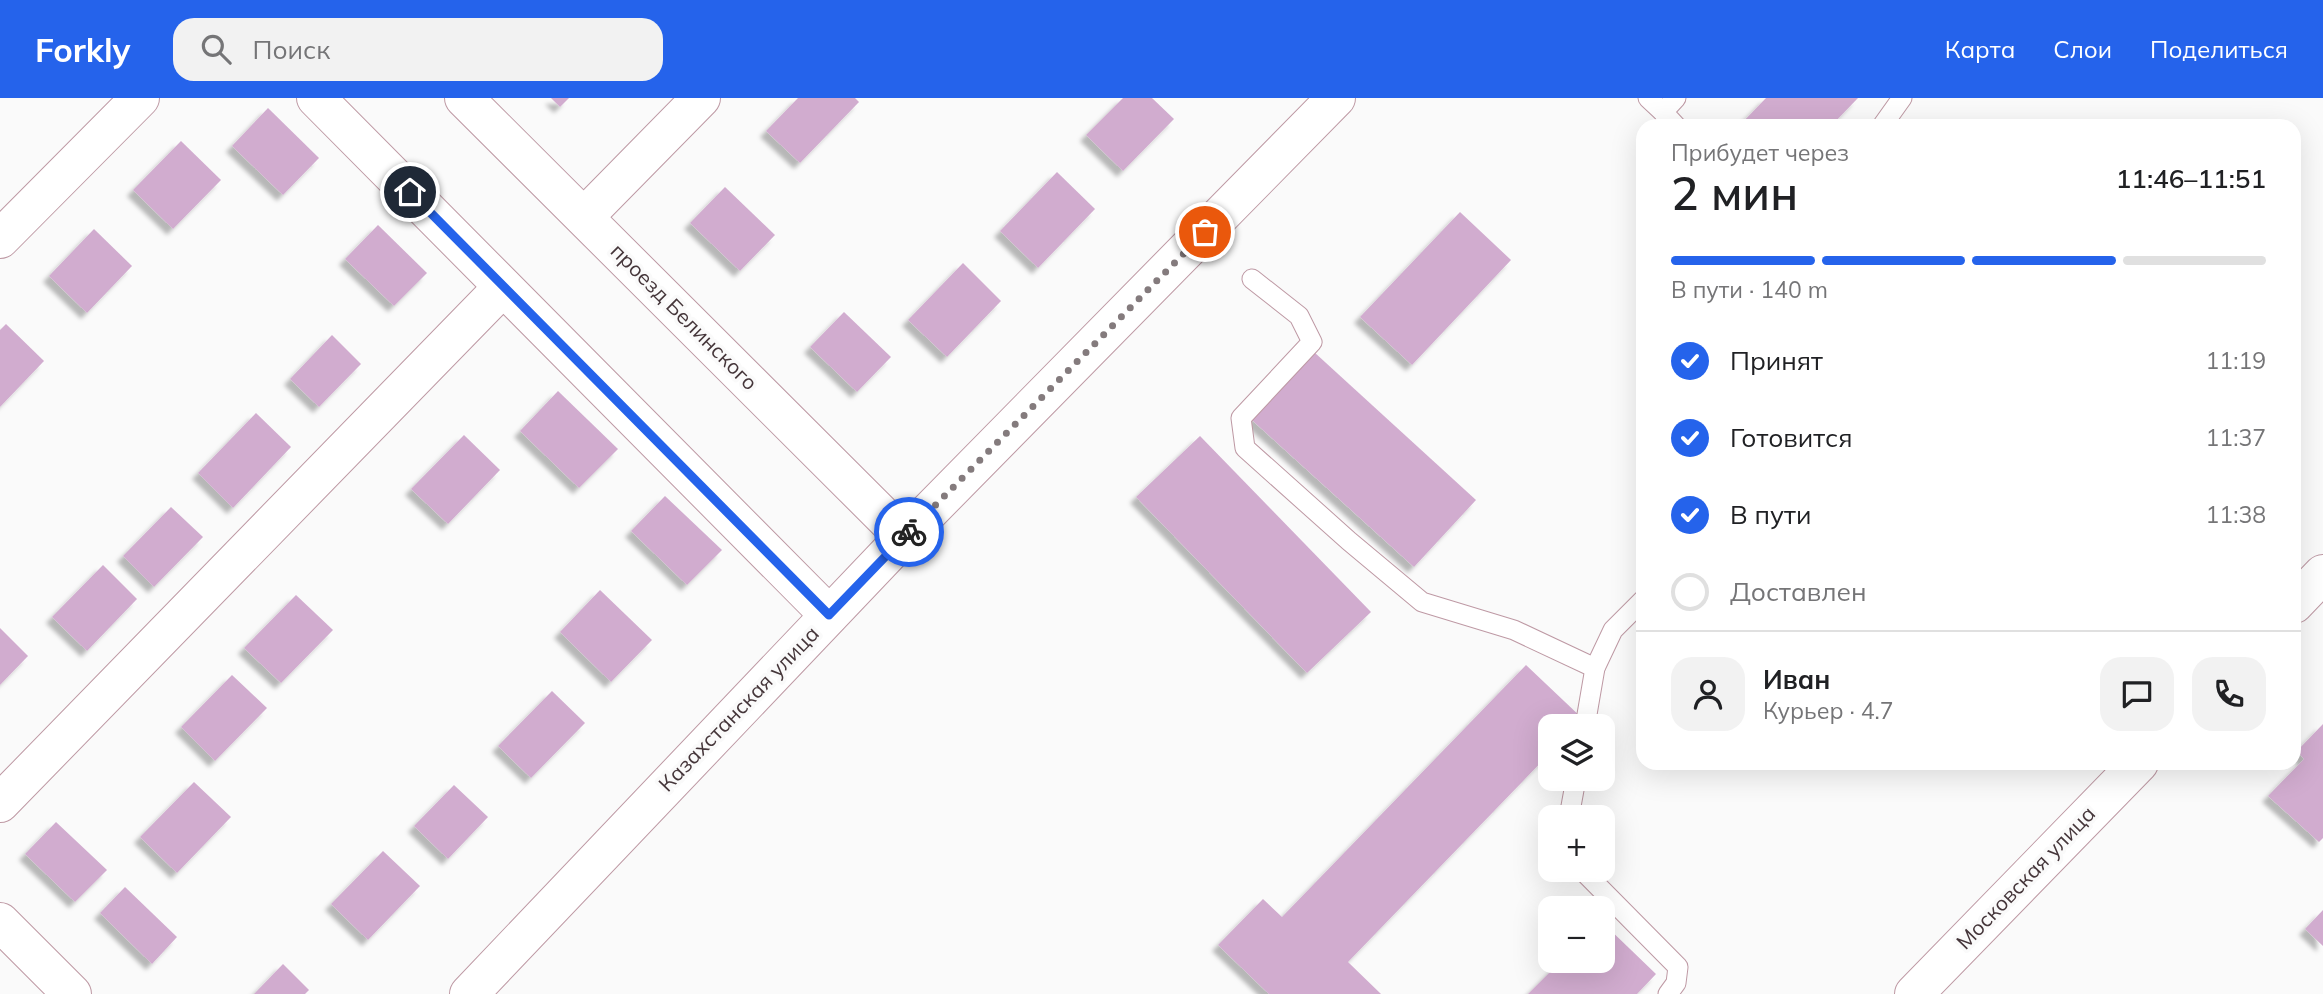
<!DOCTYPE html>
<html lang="ru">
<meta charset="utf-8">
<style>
:root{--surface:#fff;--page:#f2f2f2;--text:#202124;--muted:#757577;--line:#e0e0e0;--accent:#2563eb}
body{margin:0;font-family:Mulish,sans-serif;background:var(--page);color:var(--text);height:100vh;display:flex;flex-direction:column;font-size:26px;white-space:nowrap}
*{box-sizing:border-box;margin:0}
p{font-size:23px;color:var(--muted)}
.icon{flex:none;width:38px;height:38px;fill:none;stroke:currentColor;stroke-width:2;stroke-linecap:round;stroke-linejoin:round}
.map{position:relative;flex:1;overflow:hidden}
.sheet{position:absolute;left:1636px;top:21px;width:665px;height:651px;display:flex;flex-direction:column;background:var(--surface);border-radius:21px;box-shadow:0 7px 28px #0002}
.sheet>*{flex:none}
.fabs{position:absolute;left:1538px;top:616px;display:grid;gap:14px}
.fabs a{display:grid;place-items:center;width:77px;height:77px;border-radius:14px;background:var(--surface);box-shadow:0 7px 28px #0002;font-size:35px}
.pin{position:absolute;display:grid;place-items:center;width:60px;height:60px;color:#fff;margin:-30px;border:4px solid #fff;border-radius:50%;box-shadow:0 2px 7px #0007}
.courier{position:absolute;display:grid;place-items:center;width:70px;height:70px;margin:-35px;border:5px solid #2563eb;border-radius:50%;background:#fff;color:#222;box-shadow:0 2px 9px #0007}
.summary em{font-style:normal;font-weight:600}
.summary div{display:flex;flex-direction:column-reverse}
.summary{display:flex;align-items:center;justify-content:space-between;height:119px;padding:0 35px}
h1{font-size:46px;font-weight:600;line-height:52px}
.bar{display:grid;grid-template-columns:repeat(4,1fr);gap:10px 7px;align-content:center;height:84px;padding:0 35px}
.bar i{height:9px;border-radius:5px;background:var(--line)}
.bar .on{background:var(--accent)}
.bar p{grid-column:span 4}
.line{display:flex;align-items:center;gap:18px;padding:0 35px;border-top:2px solid var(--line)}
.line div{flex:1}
.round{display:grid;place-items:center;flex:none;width:74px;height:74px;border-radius:21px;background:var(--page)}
ol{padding:0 35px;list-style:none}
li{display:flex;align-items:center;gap:21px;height:77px}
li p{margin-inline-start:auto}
li .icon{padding:7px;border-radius:50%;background:var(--accent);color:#fff;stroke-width:4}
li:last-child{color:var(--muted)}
li i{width:38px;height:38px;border:4px solid var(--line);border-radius:50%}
header{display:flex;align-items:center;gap:42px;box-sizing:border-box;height:98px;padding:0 35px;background:var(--accent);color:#fff}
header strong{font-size:33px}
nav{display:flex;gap:38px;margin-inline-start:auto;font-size:24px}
.search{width:490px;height:63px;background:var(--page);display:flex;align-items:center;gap:18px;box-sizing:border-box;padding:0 24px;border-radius:21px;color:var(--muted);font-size:26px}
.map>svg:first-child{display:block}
</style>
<header>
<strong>Forkly</strong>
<div class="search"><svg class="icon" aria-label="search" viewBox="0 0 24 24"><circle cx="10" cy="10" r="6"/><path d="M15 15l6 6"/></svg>Поиск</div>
<nav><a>Карта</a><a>Слои</a><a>Поделиться</a></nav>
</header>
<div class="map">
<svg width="2323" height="896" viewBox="0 0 2323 896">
<defs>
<filter id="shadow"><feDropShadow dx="-6" dy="6" stdDeviation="2" flood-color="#0004"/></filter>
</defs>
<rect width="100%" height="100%" fill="#fafafa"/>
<!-- building -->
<g fill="#d1accf" filter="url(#shadow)">
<path d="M551,0H569L560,9Z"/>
<path d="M798,0H855L859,4L800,65L766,33Z"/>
<path d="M1123,0H1152L1174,21L1123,73L1086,37Z"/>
<path d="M1766,0H1858L1831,28H1739Z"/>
<path d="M268,10L319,60L283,97L232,48Z"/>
<path d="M181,43L221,82L173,131L133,92Z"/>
<path d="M1057,74L1095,111L1038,170L1000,133Z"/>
<path d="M725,89L775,137L740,173L690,125Z"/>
<path d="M1460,114L1511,162L1412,267L1360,219Z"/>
<path d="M378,127L427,175L394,208L345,161Z"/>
<path d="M94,131L132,168L87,215L49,178Z"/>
<path d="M963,165L1001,203L947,259L908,222Z"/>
<path d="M844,214L891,259L857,294L810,249Z"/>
<path d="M6,226L44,263L0,309V232Z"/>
<path d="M332,237L361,266L319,309L290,281Z"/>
<path d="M1314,254L1476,402L1414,469L1252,322Z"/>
<path d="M558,293L618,351L579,390L520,333Z"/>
<path d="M256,315L291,349L233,410L198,375Z"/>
<path d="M464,337L500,372L448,426L411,391Z"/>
<path d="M1200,338L1371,514L1307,575L1136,399Z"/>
<path d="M665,398L722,452L687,487L631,433Z"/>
<path d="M171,409L203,439L154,489L123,458Z"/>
<path d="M103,467L137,501L87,553L52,519Z"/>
<path d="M600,492L652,542L611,584L560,534Z"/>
<path d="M296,497L333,532L281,585L244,550Z"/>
<path d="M0,530L28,558L0,587Z"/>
<path d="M1526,567L1583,621L1576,628H1550V655L1348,864L1381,896H1269L1218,847L1263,801L1282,819Z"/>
<path d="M232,577L267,610L215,663L181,629Z"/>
<path d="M552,593L585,625L531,680L498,648Z"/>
<path d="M2323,626V740L2319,744L2268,698L2304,661L2297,653Z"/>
<path d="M194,684L231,719L177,775L140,739Z"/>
<path d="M454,687L488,719L448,761L414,728Z"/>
<path d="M56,724L107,772L75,804L25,756Z"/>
<path d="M383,753L420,788L368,842L331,806Z"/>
<path d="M125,789L177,839L152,866L100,815Z"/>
<path d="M2323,812V848L2305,831Z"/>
<path d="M1603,825L1656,876L1637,896H1528L1561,863H1603Z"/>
<path d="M283,866L309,892L305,896H254Z"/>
</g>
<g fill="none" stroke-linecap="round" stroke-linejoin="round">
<!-- service casing -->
<g stroke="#be99a4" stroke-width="21">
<g id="service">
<path d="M1648,0L1663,14"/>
<path d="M1676,28L1663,14L1676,0"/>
<path d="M1882,28L1902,0"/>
<path d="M1252,181L1299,218L1312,244L1241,320L1245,350L1349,443L1422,504L1514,532L1595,570"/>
<path d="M1585,628L1595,570L1613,532L1643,502"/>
<path d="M1569,719L1576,681"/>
<path d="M1582,772L1678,869L1676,885L1668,896"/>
</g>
</g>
<!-- minor casing -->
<g stroke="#be99a4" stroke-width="40">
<g id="minor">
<path d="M316,0L829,517"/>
<path d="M464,0L904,439"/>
<path d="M584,119L701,0"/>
<path d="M0,141L140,0"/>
<path d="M2294,506L2323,476"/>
<path d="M0,705L503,189"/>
<path d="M0,824L72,896"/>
<path d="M469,896L904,439L1336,0"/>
<path d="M1914,896L2139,665"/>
</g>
</g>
<!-- service -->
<use href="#service" stroke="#fff" stroke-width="19"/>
<!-- minor -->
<use href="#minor" stroke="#fff" stroke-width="38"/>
</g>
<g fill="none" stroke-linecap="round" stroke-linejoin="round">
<!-- done -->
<path stroke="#847b7d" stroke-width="7" stroke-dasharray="0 12.6" d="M909,434L1205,134"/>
<!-- route -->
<path stroke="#2563eb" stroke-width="9" d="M410,94L829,517L909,434"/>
</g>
<g text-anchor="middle" stroke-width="7" stroke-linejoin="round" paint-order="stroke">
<!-- street labels -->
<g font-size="21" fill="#45363a" stroke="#fafafa">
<text transform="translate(684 219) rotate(45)" y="7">проезд Белинского</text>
<text transform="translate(739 611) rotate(-46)" y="7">Казахстанская улица</text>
<text transform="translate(2026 780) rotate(-46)" y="7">Московская улица</text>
</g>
</g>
</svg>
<div class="fabs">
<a><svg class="icon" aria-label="layers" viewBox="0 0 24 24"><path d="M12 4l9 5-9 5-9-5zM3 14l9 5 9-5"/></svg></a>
<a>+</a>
<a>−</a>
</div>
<div class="pin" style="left:1205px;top:134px;background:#ea580c"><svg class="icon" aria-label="bag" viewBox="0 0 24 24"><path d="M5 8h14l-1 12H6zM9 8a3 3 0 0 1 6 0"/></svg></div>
<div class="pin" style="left:410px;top:94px;background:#1f2937"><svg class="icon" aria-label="home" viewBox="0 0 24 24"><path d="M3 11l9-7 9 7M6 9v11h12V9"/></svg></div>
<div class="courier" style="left:909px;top:434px"><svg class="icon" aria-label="bike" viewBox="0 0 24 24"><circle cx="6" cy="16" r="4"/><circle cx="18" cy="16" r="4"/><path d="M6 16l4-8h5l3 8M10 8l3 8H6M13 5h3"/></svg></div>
<section class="sheet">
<div class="summary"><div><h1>2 мин</h1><p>Прибудет через</p></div><em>11:46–11:51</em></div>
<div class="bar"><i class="on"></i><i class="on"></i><i class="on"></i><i></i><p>В пути · 140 m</p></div>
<ol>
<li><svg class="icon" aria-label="check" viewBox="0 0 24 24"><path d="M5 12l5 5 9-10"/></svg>Принят<p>11:19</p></li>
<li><svg class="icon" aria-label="check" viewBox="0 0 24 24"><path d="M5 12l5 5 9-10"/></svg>Готовится<p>11:37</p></li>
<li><svg class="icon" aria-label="check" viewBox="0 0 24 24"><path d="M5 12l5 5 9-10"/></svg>В пути<p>11:38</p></li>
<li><i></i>Доставлен</li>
</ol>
<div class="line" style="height:126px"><a class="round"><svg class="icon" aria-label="person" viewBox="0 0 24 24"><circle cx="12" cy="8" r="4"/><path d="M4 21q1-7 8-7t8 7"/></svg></a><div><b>Иван</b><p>Курьер · 4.7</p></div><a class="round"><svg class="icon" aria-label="chat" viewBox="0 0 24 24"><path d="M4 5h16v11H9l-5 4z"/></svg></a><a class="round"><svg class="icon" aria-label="phone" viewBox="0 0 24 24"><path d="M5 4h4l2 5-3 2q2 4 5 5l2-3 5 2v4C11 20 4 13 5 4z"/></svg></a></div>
</section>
</div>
